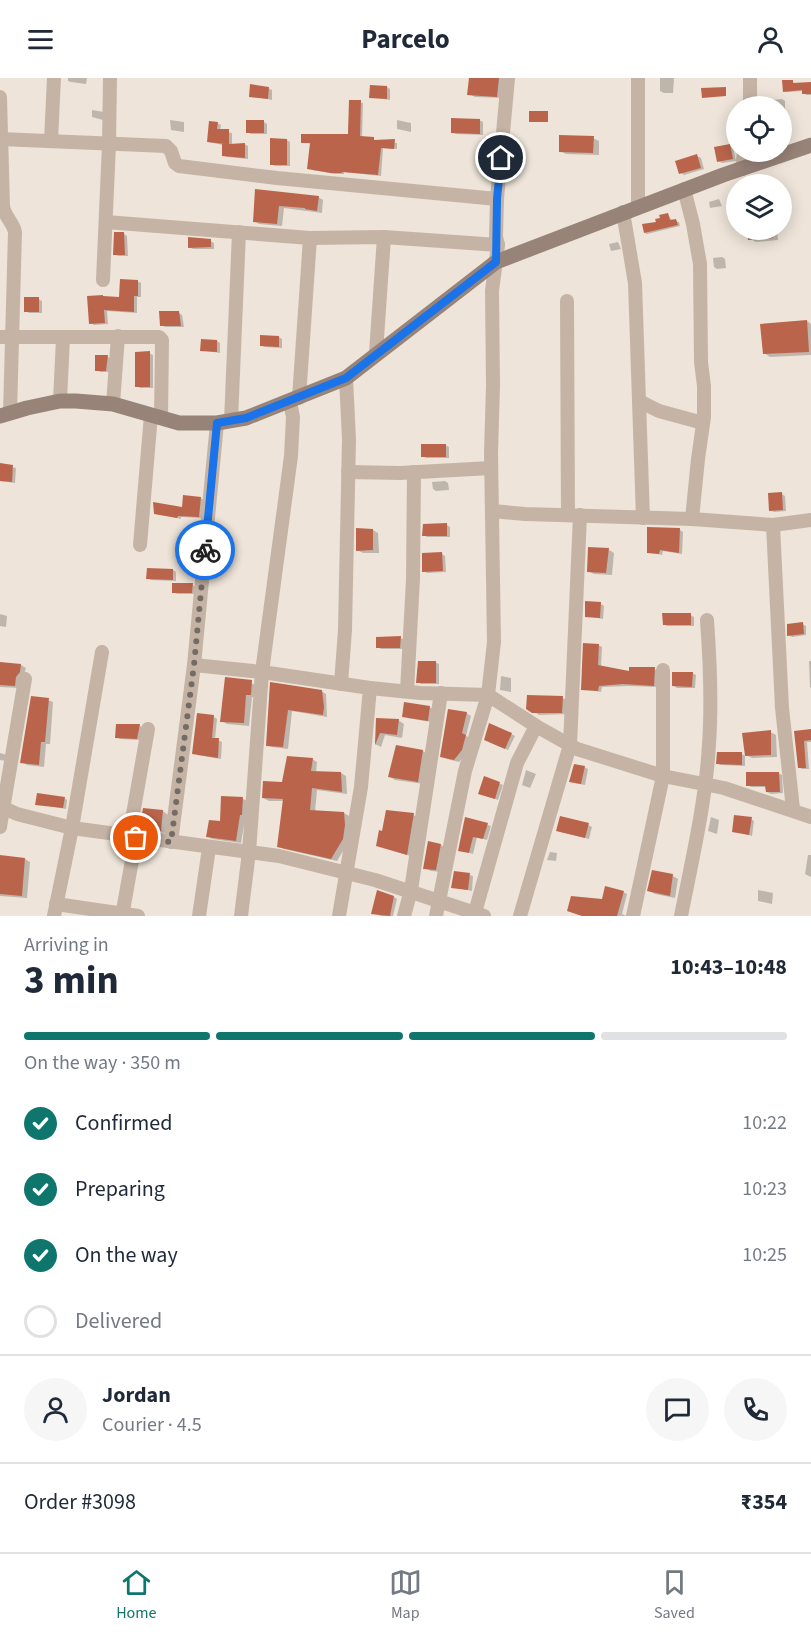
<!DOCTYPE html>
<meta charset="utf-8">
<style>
:root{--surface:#fff;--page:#f6f6f7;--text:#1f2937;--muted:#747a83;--line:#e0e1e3;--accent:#0f766e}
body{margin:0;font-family:"Source Sans 3",sans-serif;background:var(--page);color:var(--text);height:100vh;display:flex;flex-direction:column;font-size:22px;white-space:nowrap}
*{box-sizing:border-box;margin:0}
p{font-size:20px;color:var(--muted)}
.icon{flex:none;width:33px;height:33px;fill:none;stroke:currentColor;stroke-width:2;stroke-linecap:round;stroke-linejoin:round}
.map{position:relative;height:838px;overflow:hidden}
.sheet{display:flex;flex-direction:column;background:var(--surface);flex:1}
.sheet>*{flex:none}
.tools{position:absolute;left:726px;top:18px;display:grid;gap:12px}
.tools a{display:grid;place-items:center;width:66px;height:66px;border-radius:50%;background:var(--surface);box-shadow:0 3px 15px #0003;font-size:30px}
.pin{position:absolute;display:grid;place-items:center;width:51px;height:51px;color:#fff;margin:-26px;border:3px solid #fff;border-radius:50%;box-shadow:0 2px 6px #0007}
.courier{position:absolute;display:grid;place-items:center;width:60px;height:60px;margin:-30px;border:4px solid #1a73e8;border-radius:50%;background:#fff;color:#222;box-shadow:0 2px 8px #0007}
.summary em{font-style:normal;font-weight:700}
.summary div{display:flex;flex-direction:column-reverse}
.summary{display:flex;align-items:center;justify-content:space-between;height:102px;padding:0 24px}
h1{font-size:39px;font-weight:700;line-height:45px}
.bar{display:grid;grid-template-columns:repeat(4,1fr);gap:9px 6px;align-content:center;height:72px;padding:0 24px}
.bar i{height:8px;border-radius:4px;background:var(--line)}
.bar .current{background:var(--accent)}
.bar p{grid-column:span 4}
.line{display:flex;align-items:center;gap:15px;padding:0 24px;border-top:2px solid var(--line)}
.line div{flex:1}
.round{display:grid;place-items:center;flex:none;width:63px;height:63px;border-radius:32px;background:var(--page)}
ol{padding:0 24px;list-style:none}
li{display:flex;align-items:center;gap:18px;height:66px}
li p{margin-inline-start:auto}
li .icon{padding:6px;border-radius:50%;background:var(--accent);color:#fff;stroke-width:4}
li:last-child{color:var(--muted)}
li i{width:33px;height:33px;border:3px solid var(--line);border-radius:50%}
header{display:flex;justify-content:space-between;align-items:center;height:78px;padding:0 24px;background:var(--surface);font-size:27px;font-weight:700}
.menu{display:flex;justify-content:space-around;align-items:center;height:84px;border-top:2px solid var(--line);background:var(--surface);font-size:16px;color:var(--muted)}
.menu a{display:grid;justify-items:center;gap:3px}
.menu .current{color:var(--accent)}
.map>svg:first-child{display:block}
</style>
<header><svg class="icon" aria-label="menu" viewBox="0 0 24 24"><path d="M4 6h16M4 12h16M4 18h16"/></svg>Parcelo<svg class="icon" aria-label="person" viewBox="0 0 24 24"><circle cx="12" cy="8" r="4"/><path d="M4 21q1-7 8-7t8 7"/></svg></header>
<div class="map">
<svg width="811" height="838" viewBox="0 0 811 838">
<rect width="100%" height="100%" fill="#eee4d9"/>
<!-- shadow -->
<g fill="#0003">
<path d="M68,0H87L86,6L71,4L68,3Z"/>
<path d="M472,0H504L502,20L475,19L471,17Z"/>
<path d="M660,0H674L673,15H664L660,13Z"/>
<path d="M792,3L795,6L811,5V17H806L803,13L787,14L785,13Z"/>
<path d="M387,9L390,11V22L371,19Z"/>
<path d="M268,10L272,12V22L251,18Z"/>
<path d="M782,21L785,23V33H782V28H773V22Z"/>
<path d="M350,23L363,25L362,60L397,65V71L383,70L381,98L344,94V96H335L312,92V66L303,64L348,58Z"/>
<path d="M92,32L104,34L103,42L92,39Z"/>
<path d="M170,42L184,44V54L171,52Z"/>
<path d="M397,42L411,45V54L397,51Z"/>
<path d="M479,42L483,44V57L456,56L452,54Z"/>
<path d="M264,44L267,46V56H251L247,54Z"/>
<path d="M217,45L221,47L220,53L232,55V67L244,66L248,68V81L227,79L223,77V67L208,64Z"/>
<path d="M593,60L599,63V77L566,76L560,73Z"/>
<path d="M271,62H287L290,64V88H275L271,86Z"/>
<path d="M730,68L733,70L736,83L722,85L719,83Z"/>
<path d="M697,78L701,80L704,91L684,97L681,95Z"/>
<path d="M256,113L318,119L323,122L322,135L284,130L282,148L259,146L254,143Z"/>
<path d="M719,121L722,128L710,130L709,124Z"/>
<path d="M668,136L672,143L679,144L680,148L647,156L645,155Z"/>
<path d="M749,152H777L778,162L756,164L750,161Z"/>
<path d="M124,156L127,158L128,178H118L115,176Z"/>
<path d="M210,163L214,165V171H193L189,169Z"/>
<path d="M618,164L621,171L611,173L609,166Z"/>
<path d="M722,179L725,181L726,190L717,191L714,189L713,180Z"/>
<path d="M137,203L141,205V219H137V235L107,233L108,246L94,247L91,245L88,219L121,220Z"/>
<path d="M38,221L42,223V235H29L26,233Z"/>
<path d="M179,235L182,237L184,249H165L162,247Z"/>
<path d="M807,243L811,246V277L770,279L764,275Z"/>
<path d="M279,259L282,261V270L265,269L261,267Z"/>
<path d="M217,263L220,265V275L201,272Z"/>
<path d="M149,275L153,277V310H140L137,308Z"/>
<path d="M107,279L111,280L110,294H100L97,292Z"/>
<path d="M445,367L449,369V380H426L423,378Z"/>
<path d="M0,387L16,390L15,405L0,403Z"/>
<path d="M445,403L448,405L449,412L436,413L433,411L432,404Z"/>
<path d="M781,416L785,418L786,433L774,434L770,432Z"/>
<path d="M200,420L204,422L202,440L181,439V441L155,435L184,431Z"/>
<path d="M447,447L450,449V459H427L424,457Z"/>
<path d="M373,452L378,455L379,475H363L357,472Z"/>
<path d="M680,452L683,454L682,476L663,473L662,477L648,474Z"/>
<path d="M609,472L614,475L612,497L594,496L588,493Z"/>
<path d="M442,476L445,478L446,494L427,495L424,493Z"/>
<path d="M173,492L176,494V503L151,502L148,500Z"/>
<path d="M192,507L196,509L195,516H177L174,514Z"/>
<path d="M601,526L604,528L603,541L586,538Z"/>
<path d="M0,536L7,538L6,549L0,548Z"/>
<path d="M690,537L694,539V548H667L664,546Z"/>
<path d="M802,546L806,548V557L792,559L789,557Z"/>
<path d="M401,560L404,562L403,571H381L378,569Z"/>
<path d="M598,567L602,569L601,589L631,595L654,591L658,593L657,609L628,608L602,609L601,614L583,611Z"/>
<path d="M809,583H811V610L810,609Z"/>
<path d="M435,584L439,586V606H421L418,604Z"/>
<path d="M0,585L21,587L26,590L20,610L0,609Z"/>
<path d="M692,595L696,597L695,610H677L674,608Z"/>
<path d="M501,598L511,600V614L500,612Z"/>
<path d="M251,605L257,608V619H252L249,648L227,646L222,643Z"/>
<path d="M272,606L321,613L326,616L327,639L292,633L288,671L272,669L267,667Z"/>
<path d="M563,620L568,623V636L539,637L528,630Z"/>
<path d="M48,622L53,624L50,666H46L44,689L27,687L22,684Z"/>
<path d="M429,629L433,631L431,644L407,640Z"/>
<path d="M466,635L471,638L466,658L471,661L467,675L459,684L447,681L442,678Z"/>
<path d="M214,639L217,641L215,661L222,664L221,681L197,677Z"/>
<path d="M378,641L398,642L404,646L402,660L385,657L381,669L375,666Z"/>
<path d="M117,647L140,648L143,650L140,662L120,661L117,659Z"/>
<path d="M811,652V664H807L809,691H802L799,689L795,654Z"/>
<path d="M770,654L776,657L777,679L752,680L746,677Z"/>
<path d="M511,656L515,658L508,672L489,664Z"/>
<path d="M423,673L428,677L424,706L395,702L390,699Z"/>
<path d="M0,675L7,677L6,683L0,682Z"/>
<path d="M719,676H742L745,678V688L721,687L718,686Z"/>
<path d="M312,681L317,684L316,695H341L346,698L347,716L317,712L315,734L344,735L349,738L348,765L337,783L284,771L278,768L284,723H269L263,720L284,706Z"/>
<path d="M584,689L588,691L585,707L574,705Z"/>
<path d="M526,692L536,696L530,710L522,707Z"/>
<path d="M778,695L782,697L783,715L771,716L767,714V709H751L748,707Z"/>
<path d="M485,700L503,707L498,722L483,717Z"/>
<path d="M64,720L67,722L66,731L37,726Z"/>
<path d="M243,721L248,723L241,765L212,761L207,758Z"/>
<path d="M163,733L168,737L166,755L147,753L141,749Z"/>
<path d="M413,737L419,740L413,779L378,767Z"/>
<path d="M711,739L719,742L717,756L708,753Z"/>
<path d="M466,740L491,748L487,762L477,759L473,776L460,772Z"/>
<path d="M751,741L754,743L752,758L734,753Z"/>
<path d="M588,747L592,749L589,761L561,754Z"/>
<path d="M441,767L446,771L442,794L431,793L425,790Z"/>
<path d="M550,774L557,775L556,783L547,782Z"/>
<path d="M808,777H811V799L805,796Z"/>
<path d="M0,779L25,781L30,784L27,820L0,818Z"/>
<path d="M455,794L473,798L472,813L452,809Z"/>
<path d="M653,794L673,798L678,801L675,820L655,816L649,813Z"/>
<path d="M758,812L773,815L772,826L758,823Z"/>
<path d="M623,814L627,816L622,836L626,838H583L569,833L603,823Z"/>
<path d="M394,819L397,821L393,838H381L373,835Z"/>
</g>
<!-- building -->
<g fill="#ba654b">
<path d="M469,0H499L497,19L467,17Z"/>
<path d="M782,2H793V5L811,4V16H802V12L783,14Z"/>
<path d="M250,6L269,9L268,21L249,19Z"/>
<path d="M370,7L387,8V21L369,20Z"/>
<path d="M726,9V18L702,20L701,10Z"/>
<path d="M349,22H361L360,58L374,59V62L395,61L394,71L381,70L378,97L342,94V95H331L307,91L310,65H301V56H348Z"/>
<rect x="529" y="33" width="19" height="11"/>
<path d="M451,40L480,41V56L451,55Z"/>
<rect x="246" y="42" width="18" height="13"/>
<path d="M209,43L218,44L217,51H229V66L245,65V80L222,78V66H225L207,64Z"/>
<path d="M559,57L594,58L593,75L559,74Z"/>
<path d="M270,60L287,61V87H270Z"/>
<path d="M730,66L733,81L717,84L714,69Z"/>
<path d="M697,76L701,90L679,96L675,83Z"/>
<path d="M255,111L319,118L317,133L305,131V130L279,128L277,146L253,144Z"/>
<path d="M668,135L670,142L676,141L678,147L644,155L642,146L656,144L655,141L660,140L659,137Z"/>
<path d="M747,152H772L773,160L748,162Z"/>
<path d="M114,154H124L125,177H113Z"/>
<path d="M188,159L211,161V169L188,170Z"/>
<path d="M120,201L138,202V218H134V234L104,232L105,245L89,246L87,218L103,217V218L119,219Z"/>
<rect x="24" y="219" width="15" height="15"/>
<path d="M159,233H179L181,248H160Z"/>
<path d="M807,242L809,274L763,276L760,246Z"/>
<path d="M260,257L279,258V269L260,268Z"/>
<path d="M201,261L217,262V274L200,273Z"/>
<path d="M150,273V309H135V274Z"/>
<path d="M95,277H108L106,293H95Z"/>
<rect x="421" y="366" width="25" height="13"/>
<path d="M0,385L13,387L12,404L0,403Z"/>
<path d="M782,414L783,432L769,433L768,415Z"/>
<path d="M183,417L201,419L199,439L178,438L177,440L154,436L153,424L182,429Z"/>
<path d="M447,445V458H422L423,446Z"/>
<path d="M647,449L680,450L679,475L660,472L659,476L647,475Z"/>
<path d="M356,450L373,451V472L356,473Z"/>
<path d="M588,469L609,470L606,495L587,494Z"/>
<path d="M442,474L443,493L422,494V475Z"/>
<path d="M147,490L173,491V502L146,501Z"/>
<path d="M172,505H193L192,515H172Z"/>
<path d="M585,523L601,524L600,540L585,539Z"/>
<path d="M662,535H691V547H663Z"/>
<path d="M803,544L804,556L787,558V546Z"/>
<path d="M401,558L400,570H376V559Z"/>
<path d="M583,565L599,566L598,587L629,593V589H655L654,608L623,606L599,608L598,613L581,612Z"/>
<path d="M418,583H436V605H416Z"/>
<path d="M0,584L21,586L20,594L16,599L15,608L0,607Z"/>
<path d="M672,594H693L692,609L672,608Z"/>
<path d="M225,599L252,602L251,617H246L244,645L220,644Z"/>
<path d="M270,604L322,612L324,629L323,637L288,632L283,669L266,668Z"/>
<path d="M527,617L563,618L562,635H532L526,631Z"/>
<path d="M31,618L49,620L45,664H41L39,687L20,685Z"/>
<path d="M404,624L430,628L428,643L402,639Z"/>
<path d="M448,631L467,634L462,655L466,657L462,672L454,682L440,679Z"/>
<path d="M197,635L214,637L212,660H219L218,680L192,676Z"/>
<path d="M376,640L399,641L397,657L380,655L375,667Z"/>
<path d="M489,645L512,655L505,671L484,662Z"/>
<path d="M116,646H140L137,661L115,660Z"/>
<path d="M811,651V662L804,663L806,690H798L794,653Z"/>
<path d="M771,652V677L745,678L742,655Z"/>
<path d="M396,667L423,672L418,704L388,699Z"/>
<path d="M717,674H742V687L716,686Z"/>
<path d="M287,678L313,680L311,693L341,694L342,714L312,710L310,732L344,734L345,747L343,761L331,781L277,769L283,721L262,720L263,703L282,704Z"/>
<path d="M574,686L585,688L581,706L569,704Z"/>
<path d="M746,694H779L780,714H766L765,708H746Z"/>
<path d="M484,698L500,704L495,721L478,716Z"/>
<path d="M37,715L65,719L63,730L35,727Z"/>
<path d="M221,718L243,719L242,737H240L236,763L206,759L209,742L220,743Z"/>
<path d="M143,730L163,732L161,753L140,750Z"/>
<path d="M386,732L414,735L407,777L376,768L379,752L382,753Z"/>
<path d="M734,737L752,739L749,757L732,754Z"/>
<path d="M560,738L589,745L585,760L556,753Z"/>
<path d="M465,739L488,745L483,761L473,759L469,775L458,773Z"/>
<path d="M428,763L441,766L436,792L423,791Z"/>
<path d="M0,777L25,780L22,818L0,816Z"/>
<path d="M652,792L673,796L670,818L647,813Z"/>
<path d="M454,793L470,795L468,812L451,810Z"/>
<path d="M605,808L624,813L617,838H582L567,833L571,818L602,821Z"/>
<path d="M377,812L394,818L390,838L371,836Z"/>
</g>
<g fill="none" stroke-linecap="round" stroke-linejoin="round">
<!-- street -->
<g stroke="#c5b4a6" stroke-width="14">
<path d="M638,0V129"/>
<path d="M0,19L3,128C4,138 13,144 15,154L10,335"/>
<path d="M750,28V0"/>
<path d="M0,61L166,68L171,73L175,85L179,88L277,100L497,121L496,159L498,167L492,213L493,308L491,375L494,564L488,617L536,648L577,671L663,698L724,710L811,739"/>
<path d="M51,63L54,0"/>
<path d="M742,91L744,74"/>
<path d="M684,111L693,146L700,186L701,284L704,308V339L698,381L692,441"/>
<path d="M497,121L508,0"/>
<path d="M623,134L635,205L643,440"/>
<path d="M106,144L310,160L384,159L498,167"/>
<path d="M103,202L109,66L110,0"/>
<path d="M567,223L568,437"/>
<path d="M0,259H159L162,262L161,340"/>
<path d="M376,275L384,159"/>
<path d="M299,320L310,160"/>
<path d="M60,323L63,260"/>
<path d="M639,323L659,333L703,345"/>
<path d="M290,324L293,339L291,378L262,594L370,610L361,709L339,838"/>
<path d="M113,326L118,258"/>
<path d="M231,343L239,154"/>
<path d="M348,394L400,395L491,390"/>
<path d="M492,433L525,436L692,441L773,447L811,442"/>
<path d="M773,447L782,630L793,731"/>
<path d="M140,467L151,337"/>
<path d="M194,587L262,594L249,774L241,838"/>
<path d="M341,606L345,552L349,362L346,300"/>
<path d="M370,610L420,615L488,617L465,693L436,838"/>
<path d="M407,613L413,501L414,394"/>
<path d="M0,728L17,736L72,750L279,778L375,802L484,838"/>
<path d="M0,749L25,601"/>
<path d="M129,759L148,651"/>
<path d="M171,764L194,587L217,345"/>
<path d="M56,826L138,838"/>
<path d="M54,838L72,750L102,574"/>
<path d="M122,838L136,760"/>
<path d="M199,838L209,770"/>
<path d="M404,838L411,812L441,615"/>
<path d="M474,838L517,685L536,648"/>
<path d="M520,838L570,667L580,437"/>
<path d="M633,838L663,698V592"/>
<path d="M681,838C692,782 706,723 709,666C712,624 710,583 707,542"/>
</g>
<!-- secondary -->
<path stroke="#988378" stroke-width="15" d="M0,338L27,330L60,323H76L113,326L179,345H217L246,340L346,300L496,184L723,97L811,67"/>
</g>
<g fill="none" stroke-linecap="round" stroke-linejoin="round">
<!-- done -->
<path stroke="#746b65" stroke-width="6" stroke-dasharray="0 10.8" d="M136,760L171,764L194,587L205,472"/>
<!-- route -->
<path stroke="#1a73e8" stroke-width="8" d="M205,472L217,345L246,340L346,300L496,184L497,121L501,80"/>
</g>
</svg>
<div class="tools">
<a><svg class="icon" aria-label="locate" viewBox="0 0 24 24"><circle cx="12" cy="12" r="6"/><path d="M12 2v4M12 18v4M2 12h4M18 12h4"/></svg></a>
<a><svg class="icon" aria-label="layers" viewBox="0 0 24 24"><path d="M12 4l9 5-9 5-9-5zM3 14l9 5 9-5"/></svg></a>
</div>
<div class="pin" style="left:136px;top:760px;background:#ea580c"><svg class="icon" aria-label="bag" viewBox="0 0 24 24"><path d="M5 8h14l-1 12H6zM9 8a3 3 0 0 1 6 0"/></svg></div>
<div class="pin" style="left:501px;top:80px;background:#1f2937"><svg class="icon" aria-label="home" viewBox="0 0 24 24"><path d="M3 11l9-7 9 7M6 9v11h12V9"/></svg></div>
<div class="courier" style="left:205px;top:472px"><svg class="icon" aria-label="bike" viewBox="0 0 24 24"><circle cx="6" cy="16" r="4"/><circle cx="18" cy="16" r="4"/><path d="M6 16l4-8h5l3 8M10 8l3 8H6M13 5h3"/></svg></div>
</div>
<section class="sheet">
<div class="summary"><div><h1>3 min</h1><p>Arriving in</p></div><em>10:43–10:48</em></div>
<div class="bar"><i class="current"></i><i class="current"></i><i class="current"></i><i></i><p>On the way · 350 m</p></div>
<ol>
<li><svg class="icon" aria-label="check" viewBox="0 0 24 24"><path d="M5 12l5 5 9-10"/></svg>Confirmed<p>10:22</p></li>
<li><svg class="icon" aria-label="check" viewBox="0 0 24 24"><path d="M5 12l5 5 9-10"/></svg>Preparing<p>10:23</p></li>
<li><svg class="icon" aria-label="check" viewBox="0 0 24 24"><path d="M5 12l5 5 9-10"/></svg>On the way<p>10:25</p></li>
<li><i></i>Delivered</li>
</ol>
<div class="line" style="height:108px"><a class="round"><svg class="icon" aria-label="person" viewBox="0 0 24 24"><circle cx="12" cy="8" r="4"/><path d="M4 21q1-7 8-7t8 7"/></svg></a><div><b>Jordan</b><p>Courier · 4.5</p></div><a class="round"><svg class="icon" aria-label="chat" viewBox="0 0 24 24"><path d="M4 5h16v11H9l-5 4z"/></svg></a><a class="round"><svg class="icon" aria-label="phone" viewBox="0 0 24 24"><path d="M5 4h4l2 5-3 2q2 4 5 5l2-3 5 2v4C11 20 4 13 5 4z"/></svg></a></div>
<div class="line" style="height:78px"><div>Order #3098</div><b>₹354</b></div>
</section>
<nav class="menu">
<a class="current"><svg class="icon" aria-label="home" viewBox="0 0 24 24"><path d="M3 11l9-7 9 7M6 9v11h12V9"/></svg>Home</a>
<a><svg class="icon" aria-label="map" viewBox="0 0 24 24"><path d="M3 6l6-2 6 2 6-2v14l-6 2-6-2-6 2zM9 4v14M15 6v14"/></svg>Map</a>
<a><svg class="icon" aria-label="saved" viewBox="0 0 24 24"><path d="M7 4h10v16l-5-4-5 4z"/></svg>Saved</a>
</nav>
